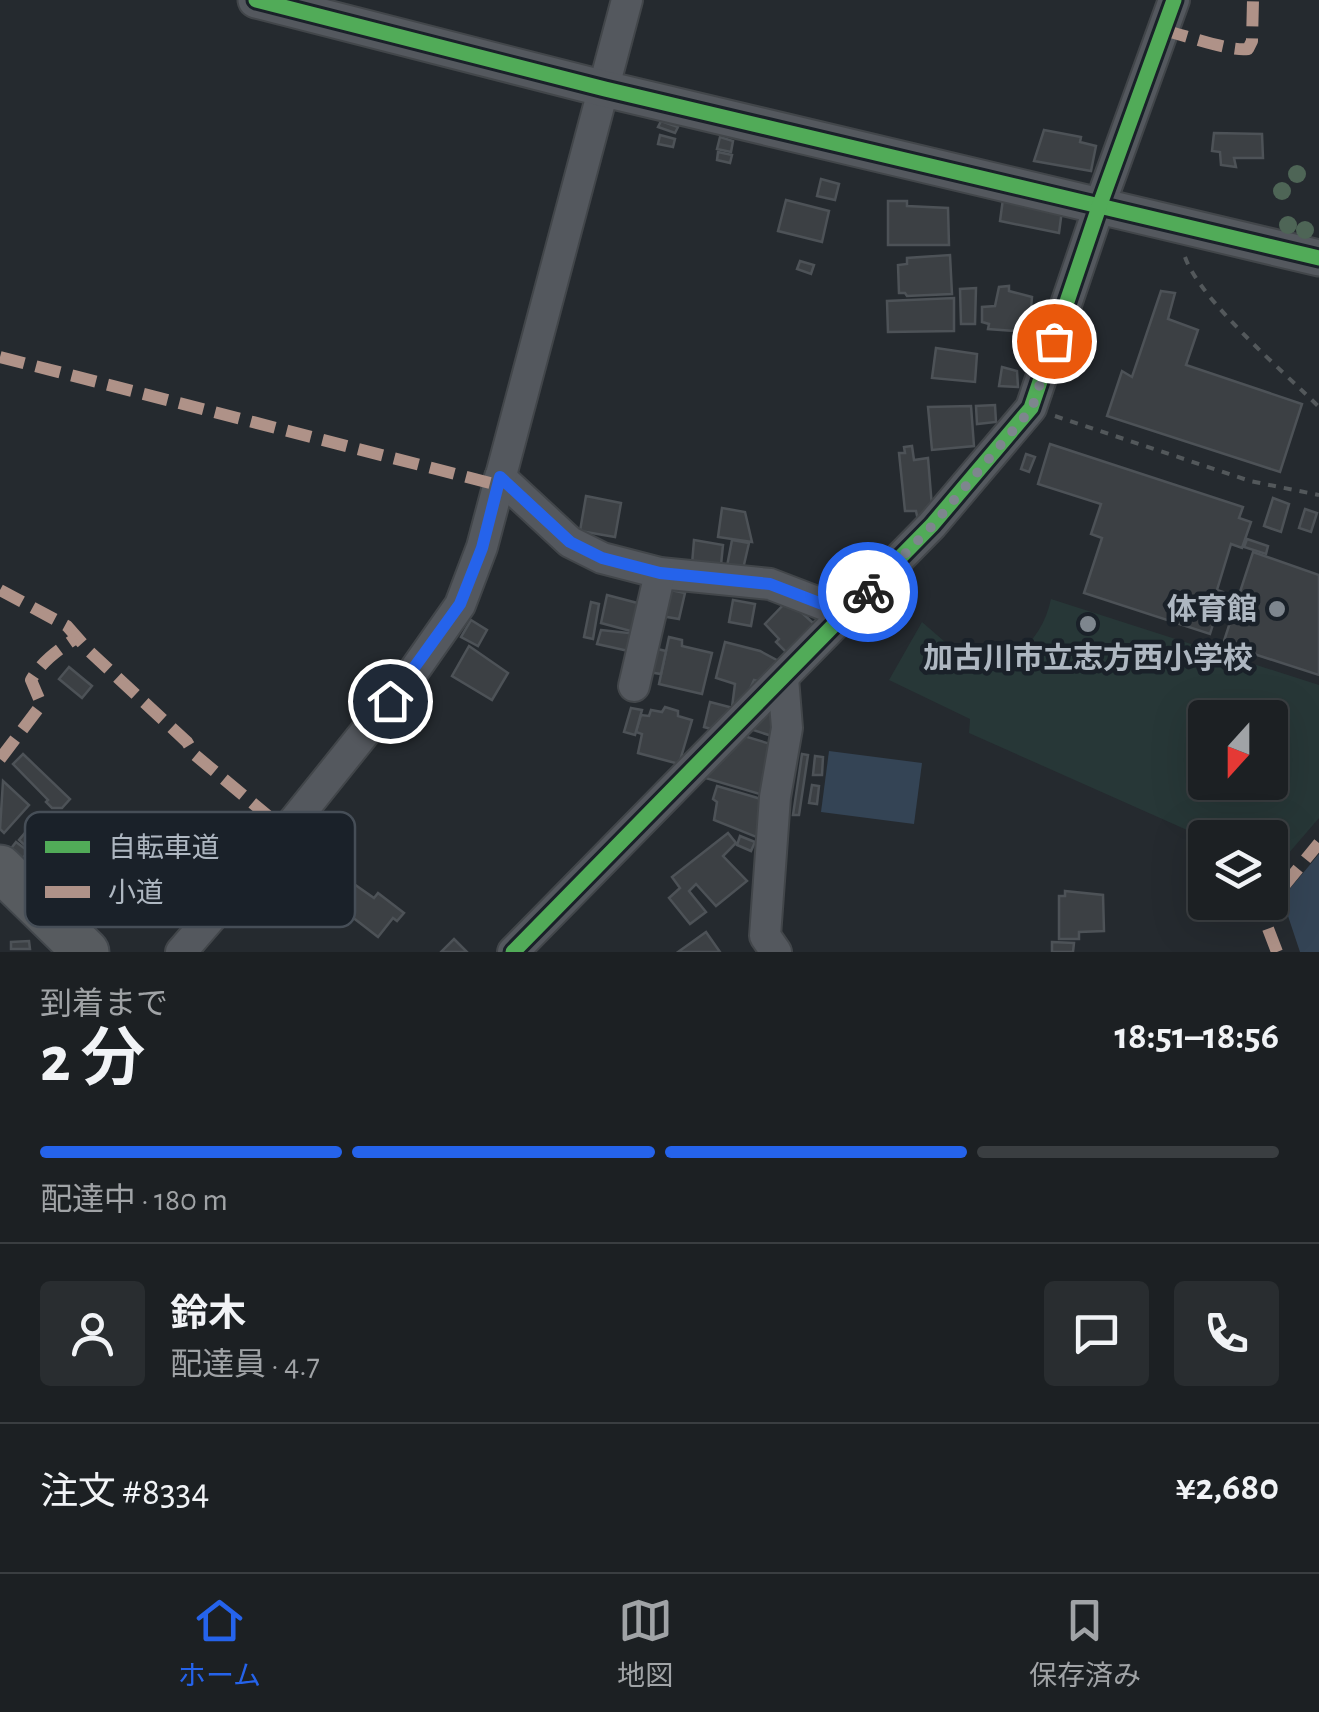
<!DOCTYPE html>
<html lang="ja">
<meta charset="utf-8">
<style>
:root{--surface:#1c2023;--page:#292d30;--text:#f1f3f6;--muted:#a0a3a6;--line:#3a3e41;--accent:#2563eb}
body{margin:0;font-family:"Alegreya Sans","Noto Sans JP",sans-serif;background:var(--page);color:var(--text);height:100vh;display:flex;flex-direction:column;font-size:38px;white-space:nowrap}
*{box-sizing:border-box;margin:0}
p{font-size:32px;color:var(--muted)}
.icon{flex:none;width:55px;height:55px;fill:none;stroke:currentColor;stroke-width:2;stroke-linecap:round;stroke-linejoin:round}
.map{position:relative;height:952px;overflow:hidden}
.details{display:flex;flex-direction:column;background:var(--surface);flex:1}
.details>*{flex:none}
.needle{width:65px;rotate:201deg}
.tools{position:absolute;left:1188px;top:700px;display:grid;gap:20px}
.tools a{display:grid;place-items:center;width:100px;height:100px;border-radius:10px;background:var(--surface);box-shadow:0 10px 40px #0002,0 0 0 2px var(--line);font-size:50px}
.pin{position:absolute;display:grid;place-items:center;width:85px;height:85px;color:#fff;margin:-42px;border:5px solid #fff;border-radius:50%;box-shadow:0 2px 10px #0007}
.courier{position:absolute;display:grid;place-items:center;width:100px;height:100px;margin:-50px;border:8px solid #2563eb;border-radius:50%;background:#fff;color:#222;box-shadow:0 2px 12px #0007}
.head em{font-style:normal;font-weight:600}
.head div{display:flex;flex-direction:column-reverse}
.head{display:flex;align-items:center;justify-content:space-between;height:170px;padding:0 40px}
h1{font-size:65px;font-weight:600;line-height:75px}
.bar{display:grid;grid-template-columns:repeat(4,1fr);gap:15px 10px;align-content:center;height:120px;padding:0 40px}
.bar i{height:12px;border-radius:8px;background:var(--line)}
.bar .current{background:var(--accent)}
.bar p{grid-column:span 4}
.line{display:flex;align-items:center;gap:25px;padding:0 40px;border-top:2px solid var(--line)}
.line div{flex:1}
.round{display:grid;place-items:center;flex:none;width:105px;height:105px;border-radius:10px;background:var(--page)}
.menu{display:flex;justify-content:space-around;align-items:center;height:140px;border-top:2px solid var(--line);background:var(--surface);font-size:28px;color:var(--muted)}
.menu a{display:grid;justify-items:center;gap:5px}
.menu .current{color:var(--accent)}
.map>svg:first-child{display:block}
</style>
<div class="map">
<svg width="1319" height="952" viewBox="0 0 1319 952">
<rect width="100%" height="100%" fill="#252a2f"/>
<!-- green -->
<path fill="#273737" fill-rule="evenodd" d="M1051,599L1319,685V818L1275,869L1270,867V838H1205L969,733L970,719L889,680L922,622L975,668C1015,666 1043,637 1051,599ZM1205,718H1270V782H1205Z"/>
<!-- water -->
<g fill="#344455">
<path d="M829,751L922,763L914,824L821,812Z"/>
<path d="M1319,854V952H1300L1282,898Z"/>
</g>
<!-- building -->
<g fill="#3c4044" stroke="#4d5257" stroke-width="2.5">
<path d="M661,121L678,127L675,133L658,127Z"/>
<path d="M1044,130L1081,137L1080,142L1096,146L1091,171L1034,161Z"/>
<path d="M1214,133L1262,134L1263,158H1234L1236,167L1221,165L1220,152L1212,151Z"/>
<path d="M660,135L675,139L673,147L658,144Z"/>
<path d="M720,137L733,141L731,152L717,149Z"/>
<path d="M718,152L732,155L730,163L717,160Z"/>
<path d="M821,179L839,184L835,200L817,196Z"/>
<path d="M1003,199L1062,210L1059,233L1000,221Z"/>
<path d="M786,200L829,211L822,242L778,231Z"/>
<path d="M888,201H907V206L948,208L949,245H888Z"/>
<path d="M950,255L952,294L907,296L905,293H899L898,265L907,264V258Z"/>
<path d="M800,261L814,265L811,274L797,269Z"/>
<path d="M1009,286V291L1032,297L1029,332L988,329L989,324L982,322V307L995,306L999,287Z"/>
<path d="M976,288L975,324H961L960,289Z"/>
<path d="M1161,291L1175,293L1168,319L1198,330L1186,365L1302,404L1280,472L1107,416L1122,371L1132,377Z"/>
<path d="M954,298V331L888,332L887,301Z"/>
<path d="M936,348L977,354L975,382L932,378Z"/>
<path d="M1002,367L1017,371L1018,387L999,386Z"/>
<path d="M995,405L996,422L977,424L976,406Z"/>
<path d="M971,406L974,446L932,450L928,407Z"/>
<path d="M1050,444L1243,507L1239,518L1251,522L1242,548L1231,544L1217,590L1223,592L1210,634L1084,593L1102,538L1091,534L1101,504L1038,484Z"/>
<path d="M912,446L914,460L928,458L932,507L920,530L916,511H905L899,453H905L904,447Z"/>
<path d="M1026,454L1035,457L1029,472L1021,469Z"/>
<path d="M586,496L621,503L615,537L580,531Z"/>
<path d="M1273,498L1289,504L1281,532L1264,526Z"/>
<path d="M722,508L745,512L752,542L718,537Z"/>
<path d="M1305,509L1317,513L1311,532L1299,528Z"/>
<path d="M1247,539L1268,546L1266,554L1244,547Z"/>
<path d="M694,540L723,545L721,565L692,564Z"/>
<path d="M732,540L749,543L743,569L727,566Z"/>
<path d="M1253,552L1319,575V675L1223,644Z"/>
<path d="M666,589L685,593L679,619L661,616Z"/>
<path d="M1225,594L1237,598L1233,610L1221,606Z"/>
<path d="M607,595L645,605L638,633L601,623Z"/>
<path d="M902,597L911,610L888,627L878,613Z"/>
<path d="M733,600L755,604L751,626L729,622Z"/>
<path d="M788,600L813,623L825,611L792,658L776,642L779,639L765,624Z"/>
<path d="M591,602L599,604L593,639L584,637Z"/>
<path d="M471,620L487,630L478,646L461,637Z"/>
<path d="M601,630L638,634L633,652L597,644Z"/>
<path d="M669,637L682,640V646L712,653L702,694L659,684Z"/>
<path d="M725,642L760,651L786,665L767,683L754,680L741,709L732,707L735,684L716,678Z"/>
<path d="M469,646L508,673L492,700L452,676Z"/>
<path d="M653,648L666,651L661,674L648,672Z"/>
<path d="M69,667L92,686L82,698L59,679Z"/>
<path d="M710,702L737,709L719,731L704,727Z"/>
<path d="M776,703L775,737L750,729Z"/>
<path d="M665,707L678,711V716L692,720L679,764L638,753L642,734L636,732L641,715L649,716L651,710L662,712Z"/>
<path d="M631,708L642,710L635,735L624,732Z"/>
<path d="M744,736L777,746L763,795L702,777Z"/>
<path d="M23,754L70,799L62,808H52L46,802L48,800L13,764Z"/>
<path d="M802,754L808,755L799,815H793Z"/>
<path d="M815,756L823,757L822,775H813Z"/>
<path d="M3,781L29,805L4,833L0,829Z"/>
<path d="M812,785L819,786L817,804L809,803Z"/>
<path d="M717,786L768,801L764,840L714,820L717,802L713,799Z"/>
<path d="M41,814L45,817L47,814L61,826L59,831L79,849L47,885L22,863L31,851L19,840Z"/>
<path d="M728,833L736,843L723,856L747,881L716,906L696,884L689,891L706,912L690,924L669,898L680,888L672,877Z"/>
<path d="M740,836L755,842L751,851L737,845Z"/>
<path d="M16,842L28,851L19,864L6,855Z"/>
<path d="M354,884L374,898L378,893L404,913L397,921L393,918L378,937L338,906Z"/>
<path d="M1065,891L1103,895L1104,931L1079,932V939H1059V896H1065Z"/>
<path d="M706,932L720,952H678Z"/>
<path d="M454,939L467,952H441Z"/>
<path d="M29,941L30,949H11V942Z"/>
<path d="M1052,942L1074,943L1073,952H1052Z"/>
</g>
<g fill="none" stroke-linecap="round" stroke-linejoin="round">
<!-- minor casing -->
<g stroke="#42464a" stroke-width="34">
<g id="minor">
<path d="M500,477L570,542L602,558L660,573L770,584L848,614"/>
<path d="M634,686L660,573"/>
<path d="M181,952L286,831L411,675L460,605L482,547L627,0"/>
<path d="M513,952L932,525L1031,408L1099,207L1174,0"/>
<path d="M776,952L765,936L775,797L787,728L783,678"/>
</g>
</g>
<!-- tertiary casing -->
<g stroke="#42464a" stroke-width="39">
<path id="tertiary" d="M256,0L605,89L1319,258"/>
</g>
<!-- primary casing -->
<g stroke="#42474c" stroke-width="49">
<path id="primary" d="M0,868L86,952"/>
</g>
<!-- path -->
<g stroke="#53585b" stroke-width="4" stroke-dasharray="8 8" stroke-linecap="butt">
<path d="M1185,257C1200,300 1284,372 1319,407"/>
<path d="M1055,416L1250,481L1319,495"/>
</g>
<!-- minor -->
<use href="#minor" stroke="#54585e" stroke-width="30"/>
<!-- tertiary -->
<use href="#tertiary" stroke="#54585e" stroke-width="35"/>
<!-- primary -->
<use href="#primary" stroke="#575b5f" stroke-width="45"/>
<!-- quiet -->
<g stroke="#af9288" stroke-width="12" stroke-dasharray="25 12" stroke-linecap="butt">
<path d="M1163,30C1184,35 1231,52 1248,49L1252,41L1253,0"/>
<path d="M0,357L498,485"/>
<path d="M0,590L67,626L90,652L187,742L195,755L286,831"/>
<path d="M0,759L38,709L40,701L31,680C43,660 57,651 76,638"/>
<path d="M1277,952L1262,913L1319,843"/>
</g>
<!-- cycleway casing -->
<g stroke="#1a2129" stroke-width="21">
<g id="cycleway">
<path d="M256,0L605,89L1319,258"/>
<path d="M513,952L932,525L1031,408L1099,207L1174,0"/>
</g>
</g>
<!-- cycleway -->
<use href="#cycleway" stroke="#51ab58" stroke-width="15"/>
</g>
<!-- trees -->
<g fill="#4e6556">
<circle cx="1297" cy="174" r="9"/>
<circle cx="1282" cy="191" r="9"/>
<circle cx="1288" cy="225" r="9"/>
<circle cx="1305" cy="230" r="9"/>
</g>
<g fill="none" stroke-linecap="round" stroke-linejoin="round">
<!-- done -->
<path stroke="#7e868e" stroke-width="10" stroke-dasharray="0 18" d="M868,592L932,526L1032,408L1054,341"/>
<!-- route -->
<path stroke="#2563eb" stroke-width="12" d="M390,701L460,604L482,548L500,477L570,542L602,558L660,573L770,584L848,614L868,592"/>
</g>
<!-- markers -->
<g fill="#7e868e" stroke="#1a2129" stroke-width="4">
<circle cx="1277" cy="609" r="10"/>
<circle cx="1088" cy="624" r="10"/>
</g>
<g text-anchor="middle" stroke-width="9" stroke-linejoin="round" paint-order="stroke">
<!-- poi labels -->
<g font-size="30" font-weight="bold" fill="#aeb7c1" stroke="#1a2129" text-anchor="end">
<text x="1257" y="619">体育館</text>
<text x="1088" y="668" text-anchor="middle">加古川市立志方西小学校</text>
</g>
</g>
<!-- legend -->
<rect x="25" y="812" width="330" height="115" rx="15" fill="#1a2129" stroke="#464e57" stroke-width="2.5"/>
<rect x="45" y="841" width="45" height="12" fill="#51ab58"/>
<rect x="45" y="886" width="45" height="12" fill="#af9288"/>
<g font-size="28" fill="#aeb7c1">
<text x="108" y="857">自転車道</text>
<text x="108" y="902">小道</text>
</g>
</svg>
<div class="tools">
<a><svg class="needle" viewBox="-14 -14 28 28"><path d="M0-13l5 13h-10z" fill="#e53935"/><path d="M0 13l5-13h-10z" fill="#a0a3a6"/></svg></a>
<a><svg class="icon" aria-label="layers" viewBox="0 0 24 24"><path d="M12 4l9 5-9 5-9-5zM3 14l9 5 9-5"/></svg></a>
</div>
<div class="pin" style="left:1054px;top:341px;background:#ea580c"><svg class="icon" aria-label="bag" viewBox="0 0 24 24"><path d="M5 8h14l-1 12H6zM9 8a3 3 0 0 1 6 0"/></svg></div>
<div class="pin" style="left:390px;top:701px;background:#1f2937"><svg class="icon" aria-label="home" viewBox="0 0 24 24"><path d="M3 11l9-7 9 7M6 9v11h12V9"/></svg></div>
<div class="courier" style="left:868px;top:592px"><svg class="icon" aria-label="bike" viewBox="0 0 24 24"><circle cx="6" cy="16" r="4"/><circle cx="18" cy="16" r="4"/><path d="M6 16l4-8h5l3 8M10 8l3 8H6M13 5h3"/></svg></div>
</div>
<section class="details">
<div class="head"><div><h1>2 分</h1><p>到着まで</p></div><em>18:51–18:56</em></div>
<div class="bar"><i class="current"></i><i class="current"></i><i class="current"></i><i></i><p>配達中 · 180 m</p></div>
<div class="line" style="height:180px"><a class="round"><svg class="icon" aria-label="person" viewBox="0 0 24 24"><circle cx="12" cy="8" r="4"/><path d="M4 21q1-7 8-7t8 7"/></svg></a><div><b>鈴木</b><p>配達員 · 4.7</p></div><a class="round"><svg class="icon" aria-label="chat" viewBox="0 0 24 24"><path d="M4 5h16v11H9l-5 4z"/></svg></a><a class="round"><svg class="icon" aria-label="phone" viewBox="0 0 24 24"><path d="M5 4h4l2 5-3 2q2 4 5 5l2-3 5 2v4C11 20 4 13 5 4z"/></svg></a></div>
<div class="line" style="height:130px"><div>注文 #8334</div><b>¥2,680</b></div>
</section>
<nav class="menu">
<a class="current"><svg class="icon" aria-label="home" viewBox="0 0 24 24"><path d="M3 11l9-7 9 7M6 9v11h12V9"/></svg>ホーム</a>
<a><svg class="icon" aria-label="map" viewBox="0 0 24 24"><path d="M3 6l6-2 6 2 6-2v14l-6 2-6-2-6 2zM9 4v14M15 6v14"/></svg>地図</a>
<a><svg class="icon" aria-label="saved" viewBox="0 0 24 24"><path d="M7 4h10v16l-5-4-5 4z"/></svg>保存済み</a>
</nav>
